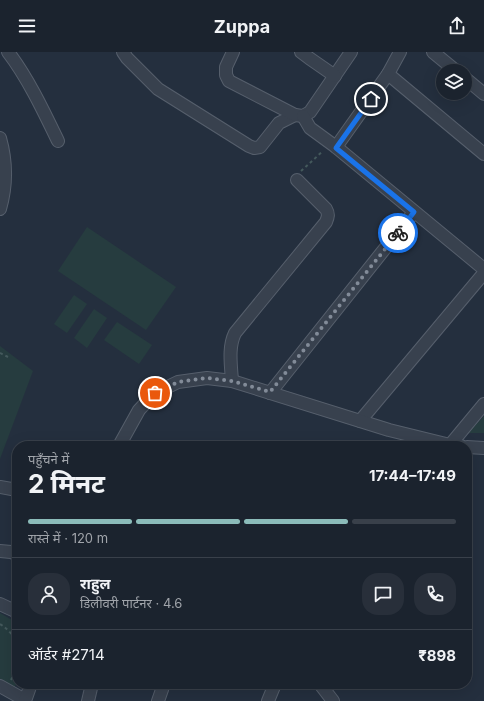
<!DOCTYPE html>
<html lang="hi">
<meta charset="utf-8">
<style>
:root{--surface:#1b232e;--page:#282f3a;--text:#f1f3f6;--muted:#a0a4aa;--line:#39404a;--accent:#8bbbb9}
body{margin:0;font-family:Inter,"Noto Sans Devanagari",sans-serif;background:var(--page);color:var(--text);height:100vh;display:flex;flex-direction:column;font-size:15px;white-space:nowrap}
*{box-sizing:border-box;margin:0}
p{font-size:13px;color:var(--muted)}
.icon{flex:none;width:22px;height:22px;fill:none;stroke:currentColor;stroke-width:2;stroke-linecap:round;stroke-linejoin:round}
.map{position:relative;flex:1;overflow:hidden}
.sheet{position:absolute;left:12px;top:389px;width:460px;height:248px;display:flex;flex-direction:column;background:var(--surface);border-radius:16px;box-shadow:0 4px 16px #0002,0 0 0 1px var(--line)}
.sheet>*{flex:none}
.buttons{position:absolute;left:436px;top:12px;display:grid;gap:8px}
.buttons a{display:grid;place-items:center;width:36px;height:36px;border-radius:50%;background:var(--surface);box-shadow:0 4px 16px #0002,0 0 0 1px var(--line);font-size:20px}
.pin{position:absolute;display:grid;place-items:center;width:34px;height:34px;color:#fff;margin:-17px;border:2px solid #fff;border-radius:50%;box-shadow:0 1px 4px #0007}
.courier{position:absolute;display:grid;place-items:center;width:40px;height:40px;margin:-20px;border:3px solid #1a73e8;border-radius:50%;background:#fff;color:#222;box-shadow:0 1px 5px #0007}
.overview em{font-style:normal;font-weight:700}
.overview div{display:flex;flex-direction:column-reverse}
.overview{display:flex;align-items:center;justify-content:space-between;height:68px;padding:0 16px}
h1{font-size:26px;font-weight:700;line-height:30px}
.bar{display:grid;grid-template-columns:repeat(4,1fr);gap:6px 4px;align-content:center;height:48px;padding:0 16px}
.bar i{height:5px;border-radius:3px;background:var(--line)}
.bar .current{background:var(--accent)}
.bar p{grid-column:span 4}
.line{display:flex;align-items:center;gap:10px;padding:0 16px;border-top:1px solid var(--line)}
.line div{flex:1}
.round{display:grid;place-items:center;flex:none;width:42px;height:42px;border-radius:16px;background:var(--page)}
header{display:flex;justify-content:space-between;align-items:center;height:52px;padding:0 16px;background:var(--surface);font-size:18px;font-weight:700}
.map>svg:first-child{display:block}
</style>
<header><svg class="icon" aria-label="menu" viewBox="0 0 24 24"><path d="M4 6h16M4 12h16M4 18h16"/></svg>Zuppa<svg class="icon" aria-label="share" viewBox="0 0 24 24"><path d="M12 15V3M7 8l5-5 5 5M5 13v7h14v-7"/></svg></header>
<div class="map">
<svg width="484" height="649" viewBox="0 0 484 649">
<rect width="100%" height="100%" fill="#242f3e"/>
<!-- green -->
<g fill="#263c3f">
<path d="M87,175L176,235L146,278L58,219Z"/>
<path d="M74,243L87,252L67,281L54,272Z"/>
<path d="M94,257L107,266L87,296L74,286Z"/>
<path d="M117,270L152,293L139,312L104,288Z"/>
<path d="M0,294L33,319L0,407Z"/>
<path d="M484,364V381H468Z"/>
<path d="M0,561L12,568L17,573V631L13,637L0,629Z"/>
</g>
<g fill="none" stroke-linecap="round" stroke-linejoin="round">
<!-- minor casing -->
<g stroke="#565f6c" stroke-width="14">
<g id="minor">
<path d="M8,0C28,26 44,60 58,89"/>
<path d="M123,0L127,6L158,37L249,94L254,96L260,95L279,71L295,63"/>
<path d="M233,0L226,15V23L229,29L295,63L303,64L310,60L351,0"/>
<path d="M301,0L309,6L335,24"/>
<path d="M433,0L456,19"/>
<path d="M388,22L484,102"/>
<path d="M465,26L484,42"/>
<path d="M303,64L310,76L336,95L484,217"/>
<path d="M0,86C7,111 7,133 0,157"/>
<path d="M336,95L388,22L400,0"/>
<path d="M232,329C231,313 228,295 235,281L326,170C328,165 329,162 326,157L297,128"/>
<path d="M270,341L414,160"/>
<path d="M360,369L484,221"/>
<path d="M450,393L484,352"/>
<path d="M119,394L139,358L155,341L178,330L207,326L232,329L389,378L450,393L461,394"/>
<path d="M467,395L484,396"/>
<path d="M0,435L17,438"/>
<path d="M0,499L11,500L17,502"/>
<path d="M0,552L17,560"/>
<path d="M320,632L333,649"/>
<path d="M0,634L25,648"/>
<path d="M25,649L31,632"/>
<path d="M88,649L92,632"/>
<path d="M158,649L164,632"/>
<path d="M268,649L275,632"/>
</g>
</g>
<!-- path -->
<g stroke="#44595c" stroke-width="2" stroke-dasharray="3 3" stroke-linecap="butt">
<path d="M301,119L323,99"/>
<path d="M0,301L8,305"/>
<path d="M0,572C8,577 13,583 17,591"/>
<path d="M11,628L17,616"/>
</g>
<!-- minor -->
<use href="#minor" stroke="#38414e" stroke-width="12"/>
</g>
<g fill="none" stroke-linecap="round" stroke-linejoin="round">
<!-- done -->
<path stroke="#828b98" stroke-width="4" stroke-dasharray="0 7.2" d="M155,341L178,330L207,326L232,329L270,340L398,181"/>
<!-- route -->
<path stroke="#1a73e8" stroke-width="5" d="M371,47L336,96L414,160L398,181"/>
</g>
</svg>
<div class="buttons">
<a><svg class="icon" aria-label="layers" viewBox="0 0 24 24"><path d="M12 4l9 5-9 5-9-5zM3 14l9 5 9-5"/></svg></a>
</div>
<div class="pin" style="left:155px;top:341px;background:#ea580c"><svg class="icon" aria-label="bag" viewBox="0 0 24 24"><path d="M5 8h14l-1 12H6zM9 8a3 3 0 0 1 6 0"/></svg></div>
<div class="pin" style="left:371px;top:47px;background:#1f2937"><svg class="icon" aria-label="home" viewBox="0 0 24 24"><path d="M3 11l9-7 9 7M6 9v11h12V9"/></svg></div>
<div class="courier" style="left:398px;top:181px"><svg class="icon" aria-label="bike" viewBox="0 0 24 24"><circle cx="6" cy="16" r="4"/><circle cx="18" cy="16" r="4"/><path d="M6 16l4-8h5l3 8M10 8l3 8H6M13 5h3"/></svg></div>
<section class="sheet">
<div class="overview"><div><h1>2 मिनट</h1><p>पहुँचने में</p></div><em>17:44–17:49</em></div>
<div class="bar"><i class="current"></i><i class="current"></i><i class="current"></i><i></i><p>रास्ते में · 120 m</p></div>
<div class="line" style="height:72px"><a class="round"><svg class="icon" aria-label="person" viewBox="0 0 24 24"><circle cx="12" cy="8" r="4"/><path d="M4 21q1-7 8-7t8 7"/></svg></a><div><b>राहुल</b><p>डिलीवरी पार्टनर · 4.6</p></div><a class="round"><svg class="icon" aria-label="chat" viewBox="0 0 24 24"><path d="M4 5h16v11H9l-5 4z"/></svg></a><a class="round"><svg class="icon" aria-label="phone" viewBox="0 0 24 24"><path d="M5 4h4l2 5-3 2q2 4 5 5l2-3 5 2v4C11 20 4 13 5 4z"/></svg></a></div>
<div class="line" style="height:52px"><div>ऑर्डर #2714</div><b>₹898</b></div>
</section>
</div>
